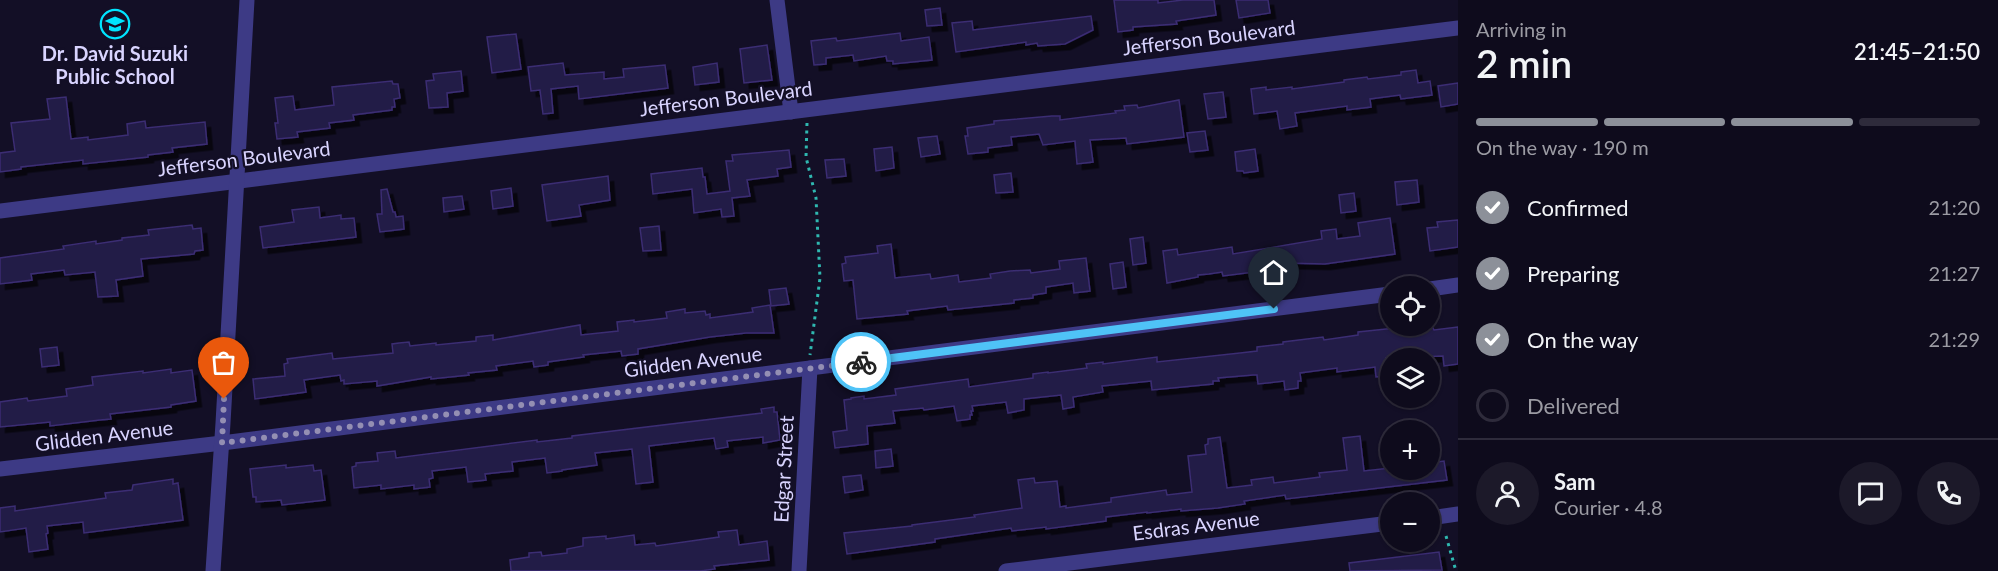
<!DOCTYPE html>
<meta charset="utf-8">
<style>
:root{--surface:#0e0b1c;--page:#1c1929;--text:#f1f3f6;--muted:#9b9ba3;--line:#2e2b3b;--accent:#8c9099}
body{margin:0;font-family:Lato,sans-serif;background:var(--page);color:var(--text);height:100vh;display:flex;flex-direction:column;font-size:22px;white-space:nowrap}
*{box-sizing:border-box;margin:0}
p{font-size:20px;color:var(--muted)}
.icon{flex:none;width:33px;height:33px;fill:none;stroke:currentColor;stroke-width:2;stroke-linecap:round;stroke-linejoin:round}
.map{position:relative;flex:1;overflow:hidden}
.panel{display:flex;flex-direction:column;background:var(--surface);width:540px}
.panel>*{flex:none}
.fabs{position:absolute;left:1380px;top:276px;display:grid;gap:12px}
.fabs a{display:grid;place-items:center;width:60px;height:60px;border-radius:50%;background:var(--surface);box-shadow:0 2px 4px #0004,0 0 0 2px var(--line);font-size:30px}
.pin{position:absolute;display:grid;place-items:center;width:51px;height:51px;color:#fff;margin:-62px -26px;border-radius:50% 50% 50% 0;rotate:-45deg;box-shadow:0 0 6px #0007}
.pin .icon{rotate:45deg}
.courier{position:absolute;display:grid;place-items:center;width:60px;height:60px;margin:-30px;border:4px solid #4fc3f7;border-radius:50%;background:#fff;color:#222;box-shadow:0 2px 8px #0007}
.head em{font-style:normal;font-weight:600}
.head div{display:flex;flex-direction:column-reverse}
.head{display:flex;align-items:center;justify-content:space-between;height:102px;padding:0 18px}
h1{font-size:39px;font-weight:600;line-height:45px}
.bar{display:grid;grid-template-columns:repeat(4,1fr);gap:9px 6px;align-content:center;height:72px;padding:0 18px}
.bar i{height:8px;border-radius:4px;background:var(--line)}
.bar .current{background:var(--accent)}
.bar p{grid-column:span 4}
.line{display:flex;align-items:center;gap:15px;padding:0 18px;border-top:2px solid var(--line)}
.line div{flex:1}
.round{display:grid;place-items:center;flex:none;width:63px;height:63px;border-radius:32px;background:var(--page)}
ol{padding:0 18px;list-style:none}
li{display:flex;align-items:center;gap:18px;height:66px}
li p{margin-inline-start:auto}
li .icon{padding:6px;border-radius:50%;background:var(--accent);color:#fff;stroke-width:4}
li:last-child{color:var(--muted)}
li i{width:33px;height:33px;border:3px solid var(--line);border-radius:50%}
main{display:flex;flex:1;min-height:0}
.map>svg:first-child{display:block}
</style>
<main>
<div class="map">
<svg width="1458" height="571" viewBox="0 0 1458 571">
<defs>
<filter id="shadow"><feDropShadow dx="5.5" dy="5.5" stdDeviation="0" flood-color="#0009"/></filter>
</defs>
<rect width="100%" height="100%" fill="#130f26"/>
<!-- building -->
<g fill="#241b47" stroke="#3b2d73" stroke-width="1.5" filter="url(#shadow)">
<path d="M1114,0H1158V3L1183,0H1214L1216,15L1176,21L1177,24L1133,27V30L1118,32Z"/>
<path d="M1236,0H1268L1270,13L1239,18Z"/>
<path d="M940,8L942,25L927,26L925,10Z"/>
<path d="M1091,16L1093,30L1065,44L1038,46L1037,43L1026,45V42L956,52L952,23L972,21L973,30Z"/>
<path d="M900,33L901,41L929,37L932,60L893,64V61H887L886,56L854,61L853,55L826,58V64L814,65L811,41L836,38L837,41Z"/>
<path d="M516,34L521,69L492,73L487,37Z"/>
<path d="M767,45L772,80L744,83L740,49Z"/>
<path d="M563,63L565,75L604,72V79L624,77L623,69L665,65L668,88L579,99L578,86L551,89L553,113L543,114L540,90L531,91L528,67Z"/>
<path d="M717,63L719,82L695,85L693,67Z"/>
<path d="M1416,70L1418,83L1430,81L1432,95L1401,99L1400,95L1370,99L1371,107L1347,110V106L1295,113L1297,126L1280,129L1277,111L1254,114L1251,89L1266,87V90L1292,87V89L1344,82V80L1367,77L1368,79L1401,75V72Z"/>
<path d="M461,71L463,91L447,93L448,107L429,108L426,81L434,80L433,74Z"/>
<path d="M392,81L393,84H398L400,98L394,99L395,107H392V110L353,115L354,120L329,123L330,128L297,132L298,137L277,139L275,123H278L275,98L293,96L295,110L334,105L332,87Z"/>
<path d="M1458,83V104L1441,107L1438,86Z"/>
<path d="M1223,92L1226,117L1208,119L1204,94Z"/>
<path d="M66,97L71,139L88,137V140L128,135L127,124L145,121L146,128L205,122L207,144L172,148L173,152L148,155V157L83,164V160L21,167V169L0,172V153L15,151L11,123L50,119L47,99Z"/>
<path d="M1179,100L1184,137L1127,144L1126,138L1090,140L1093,162L1077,164L1075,141L1043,145L1039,134L1011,137L1012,145L988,148V152L968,154L965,136H968L967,128L994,124V121L1052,116H1060V120L1116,113L1115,111L1125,110L1124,106L1137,105L1138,108Z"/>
<path d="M1205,131L1208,150L1190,152L1187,133Z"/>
<path d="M937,136L940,154L921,157L918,138Z"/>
<path d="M892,147L894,168L876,171L874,149Z"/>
<path d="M1255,149L1258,171L1244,173L1243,171H1237L1235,152Z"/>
<path d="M789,150L791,167L777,169L778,176L747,180L750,196L732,198L734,216L722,217L721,209L694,213L692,189L653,194L651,174L702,168L703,177H705L707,194L730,191L726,161H733L732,155Z"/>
<path d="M844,159L846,176L827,178L825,160Z"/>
<path d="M1011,173L1013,192L996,193L994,175Z"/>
<path d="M608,176L610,200L579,205L581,216L547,221L542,185Z"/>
<path d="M1417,180L1419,202L1397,205L1395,182Z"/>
<path d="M511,188L513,206L493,209L491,191Z"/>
<path d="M387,189L393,212H395L396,217L403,216L404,229L380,232L377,214H382L381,190Z"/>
<path d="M1354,193L1356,211L1341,213L1339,195Z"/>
<path d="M462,196L464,209L444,212L443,198Z"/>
<path d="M319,207L320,218L341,215V219L354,218L356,237L263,248L260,227L294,222L292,210Z"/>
<path d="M1390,218L1395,254L1325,264L1284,263L1285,268L1223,276L1222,272L1209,274L1198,275V277L1167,283L1163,251L1177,249L1178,255L1232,247L1233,254L1322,239L1321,231L1336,229L1337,239L1360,236L1358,223Z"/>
<path d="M1458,220V247L1430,251L1427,228L1438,227L1437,222Z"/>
<path d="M192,225L193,229L201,228L203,250L195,251L194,254L141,259L143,276L116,280L118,296L98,297L95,272L65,275L64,270L31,274L32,280L0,284V258L64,249L63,246L96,241V244L122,240V238L149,235L148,230Z"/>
<path d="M659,226L661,250L643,251L640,228Z"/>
<path d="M1143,237L1146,263L1133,265L1130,239Z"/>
<path d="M891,244L895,278L930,274L931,279L958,275L959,282L991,278L990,274L1010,271L1030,270L1031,273L1060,269L1059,261L1086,258L1090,291L1074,293L1073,283L1046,287V293L1033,295V298L1014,300V303L948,310L947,306L907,311L908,314L857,319L853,280L844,281L842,264L846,263L845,257L878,253L877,246Z"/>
<path d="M1123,262L1126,287L1113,289L1110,264Z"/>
<path d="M786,288L789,304L771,306L769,290Z"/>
<path d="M770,305L774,333H746L710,337L638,349V354L622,356L621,351L583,355L584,357L548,362V365L534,367L533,361L496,366L497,370L468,373L469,375L431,379V377L377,386V381L344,384V380L341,381L340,375L304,380L306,392L255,399L253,379L285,376L284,364L288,363L287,359L332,353L333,359L393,353L392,344L399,343L409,342L410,346L436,343V345L476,341V337L493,335V340L580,325L581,335L618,331L617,322L634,320V322L667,318L666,312L685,309V313L705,311L706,315L710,314V318L753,312L752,308Z"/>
<path d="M1405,327L1406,331L1433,328L1434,330L1458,327V364L1444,366L1443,356L1386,358L1388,376L1376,377L1375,367L1337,372V368L1300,373L1301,381H1298V388L1285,390L1284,381L1258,384L1257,375H1253L1218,378L1219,381H1213V384L1152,390L1151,381L1102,386L1103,392L1073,397L1074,407L1063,409L1061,395L1024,399V410L1008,413L1006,402L972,406L973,411H971L972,415H970V419L957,421L954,406L924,410L923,408L893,411L895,423L867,426L868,444L835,448L833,432L847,430L844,400L851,399V398L864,396V399L896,395L895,389L968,379L969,387L1004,382L1033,378V374L1048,372V373L1087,368L1086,364L1103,362V364L1157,357V362L1240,353L1257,351V347L1283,344V342L1323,337L1324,340L1358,335V332Z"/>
<path d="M57,347L59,365L42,367L40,349Z"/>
<path d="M171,369V373L192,370L196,401L171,405V407L110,414L111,419L100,420L50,426V422L0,427V402L27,398L28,401L67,396L66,389L93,385L92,377L143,371V373Z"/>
<path d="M774,407V412H777L780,440L763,443V437L727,441L728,447L716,449L714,438L649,446L653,482L636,484L632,449L595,453L597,465L562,470V471L547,473L545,458L512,462L513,471L485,474L486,480L468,482L466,467L432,471L433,478L429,479L430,487L414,489V485L381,489V485L354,488L352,467L356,466V463L378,461L377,453L395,451L396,458L537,440V442L572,438V436L762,413L761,409Z"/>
<path d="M1360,436L1364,471L1390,468V470H1430V463L1444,461L1447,480L1286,499L1285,495L1244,501L1245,504L1218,508L1181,511V509L1147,513V512L1106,517V521L1046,529V527L1012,531L1011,528L935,539V542L847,554L844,533L912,526V525L975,517L974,515L1022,508L1018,480L1034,478L1035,483L1057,481L1060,507L1066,506V508L1111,502V498L1166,490L1167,495L1192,492L1188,456L1206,454L1205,445L1208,444V439L1220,437L1227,488L1252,485L1251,480L1273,477L1274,483L1320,477L1319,473L1347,470L1343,438Z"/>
<path d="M891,449L893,466L876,468L875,451Z"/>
<path d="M286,465V468L313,465L314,471L321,470L325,500L282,505L281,500L256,502V497H253L250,469Z"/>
<path d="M861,475L863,490L845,493L843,477Z"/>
<path d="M173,479V484L178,483L183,520L84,533L83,522L47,526L48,533L46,534L48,549L29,552L26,528L0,532V508L15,506V511L106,498L105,493L132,490L133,485Z"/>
<path d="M737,530L739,545L767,541L769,560L714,566L715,569L700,571H511L510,560L529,557V553L541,552L542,556L567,553V549L583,546V538L606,536V539L634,535L635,545L655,543L656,546L719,537L718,532Z"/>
<path d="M1439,552L1442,570L1350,571L1349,563Z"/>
</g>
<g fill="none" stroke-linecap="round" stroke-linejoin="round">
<!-- path -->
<g stroke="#2fb8b0" stroke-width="3" stroke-dasharray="3 4.5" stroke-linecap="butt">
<path d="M807,123L806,157L816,198L820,278L810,355"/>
<path d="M1446,536L1456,571"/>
</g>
<!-- minor -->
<g stroke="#3d3a85" stroke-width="15">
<path d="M777,0L791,112"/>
<path d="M0,211L1458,28"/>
<path d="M1430,289L1458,285"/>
<path d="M0,469L222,443L1390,294"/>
<path d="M1430,518L1458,514"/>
<path d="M213,571L223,423L247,0"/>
<path d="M799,571L810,368"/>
<path d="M1006,571L1390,523"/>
</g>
</g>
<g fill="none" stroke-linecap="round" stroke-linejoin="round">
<!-- done -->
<path stroke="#948fb3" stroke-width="6" stroke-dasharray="0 10.8" d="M224,399L222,443L861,362"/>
<!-- route -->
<path stroke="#4fc3f7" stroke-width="8" d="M861,362L1274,309"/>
</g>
<!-- icons -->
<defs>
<g id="school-ring" transform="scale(1.5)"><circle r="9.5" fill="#130f26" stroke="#00e5ff" stroke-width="1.5"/><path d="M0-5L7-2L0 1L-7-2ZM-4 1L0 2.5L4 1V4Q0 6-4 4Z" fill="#00e5ff"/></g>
</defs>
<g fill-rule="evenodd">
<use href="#school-ring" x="115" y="24"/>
</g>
<g text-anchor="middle" stroke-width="4.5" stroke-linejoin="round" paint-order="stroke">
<!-- street labels -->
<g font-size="20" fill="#d9d4ff" stroke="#130f26">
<text transform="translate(1209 38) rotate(-7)" y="7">Jefferson Boulevard</text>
<text transform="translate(726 99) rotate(-7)" y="7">Jefferson Boulevard</text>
<text transform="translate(244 159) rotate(-7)" y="7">Jefferson Boulevard</text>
<text transform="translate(693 362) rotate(-7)" y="7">Glidden Avenue</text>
<text transform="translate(104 436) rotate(-7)" y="7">Glidden Avenue</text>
<text transform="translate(784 469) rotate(-87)" y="7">Edgar Street</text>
<text transform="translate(1196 526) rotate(-7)" y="7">Esdras Avenue</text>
</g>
<!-- poi labels -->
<g font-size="20" font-weight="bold" fill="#d9d4ff" stroke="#130f26">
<text x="115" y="61">Dr. David Suzuki<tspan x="115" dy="23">Public School</tspan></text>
</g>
</g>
</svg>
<div class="fabs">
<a><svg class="icon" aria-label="locate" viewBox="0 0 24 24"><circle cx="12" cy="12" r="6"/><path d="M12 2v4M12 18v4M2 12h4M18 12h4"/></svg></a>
<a><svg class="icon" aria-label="layers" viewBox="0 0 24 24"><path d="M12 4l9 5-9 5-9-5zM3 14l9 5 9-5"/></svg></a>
<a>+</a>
<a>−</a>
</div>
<div class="pin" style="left:224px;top:399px;background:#ea580c"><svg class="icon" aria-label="bag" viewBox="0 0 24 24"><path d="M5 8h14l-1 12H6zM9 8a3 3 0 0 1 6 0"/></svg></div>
<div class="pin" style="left:1274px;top:309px;background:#1f2937"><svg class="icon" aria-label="home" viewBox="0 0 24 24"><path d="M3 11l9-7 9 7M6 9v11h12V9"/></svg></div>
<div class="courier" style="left:861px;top:362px"><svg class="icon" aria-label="bike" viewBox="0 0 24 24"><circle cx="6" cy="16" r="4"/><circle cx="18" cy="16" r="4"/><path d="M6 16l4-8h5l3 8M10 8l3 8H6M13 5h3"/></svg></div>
</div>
<section class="panel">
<div class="head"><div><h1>2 min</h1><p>Arriving in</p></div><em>21:45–21:50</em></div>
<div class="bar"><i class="current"></i><i class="current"></i><i class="current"></i><i></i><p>On the way · 190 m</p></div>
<ol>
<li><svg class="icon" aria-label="check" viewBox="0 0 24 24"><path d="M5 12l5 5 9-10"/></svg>Confirmed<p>21:20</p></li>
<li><svg class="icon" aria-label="check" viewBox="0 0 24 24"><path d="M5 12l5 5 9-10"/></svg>Preparing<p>21:27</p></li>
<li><svg class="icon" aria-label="check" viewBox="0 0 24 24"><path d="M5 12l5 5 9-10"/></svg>On the way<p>21:29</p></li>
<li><i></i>Delivered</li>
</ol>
<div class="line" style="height:108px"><a class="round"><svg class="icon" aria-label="person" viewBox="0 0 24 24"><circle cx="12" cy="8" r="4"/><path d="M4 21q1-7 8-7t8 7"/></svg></a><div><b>Sam</b><p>Courier · 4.8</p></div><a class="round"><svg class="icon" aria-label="chat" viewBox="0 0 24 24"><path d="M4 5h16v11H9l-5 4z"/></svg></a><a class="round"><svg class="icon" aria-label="phone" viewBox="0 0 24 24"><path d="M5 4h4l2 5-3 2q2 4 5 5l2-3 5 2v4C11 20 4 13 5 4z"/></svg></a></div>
</section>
</main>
